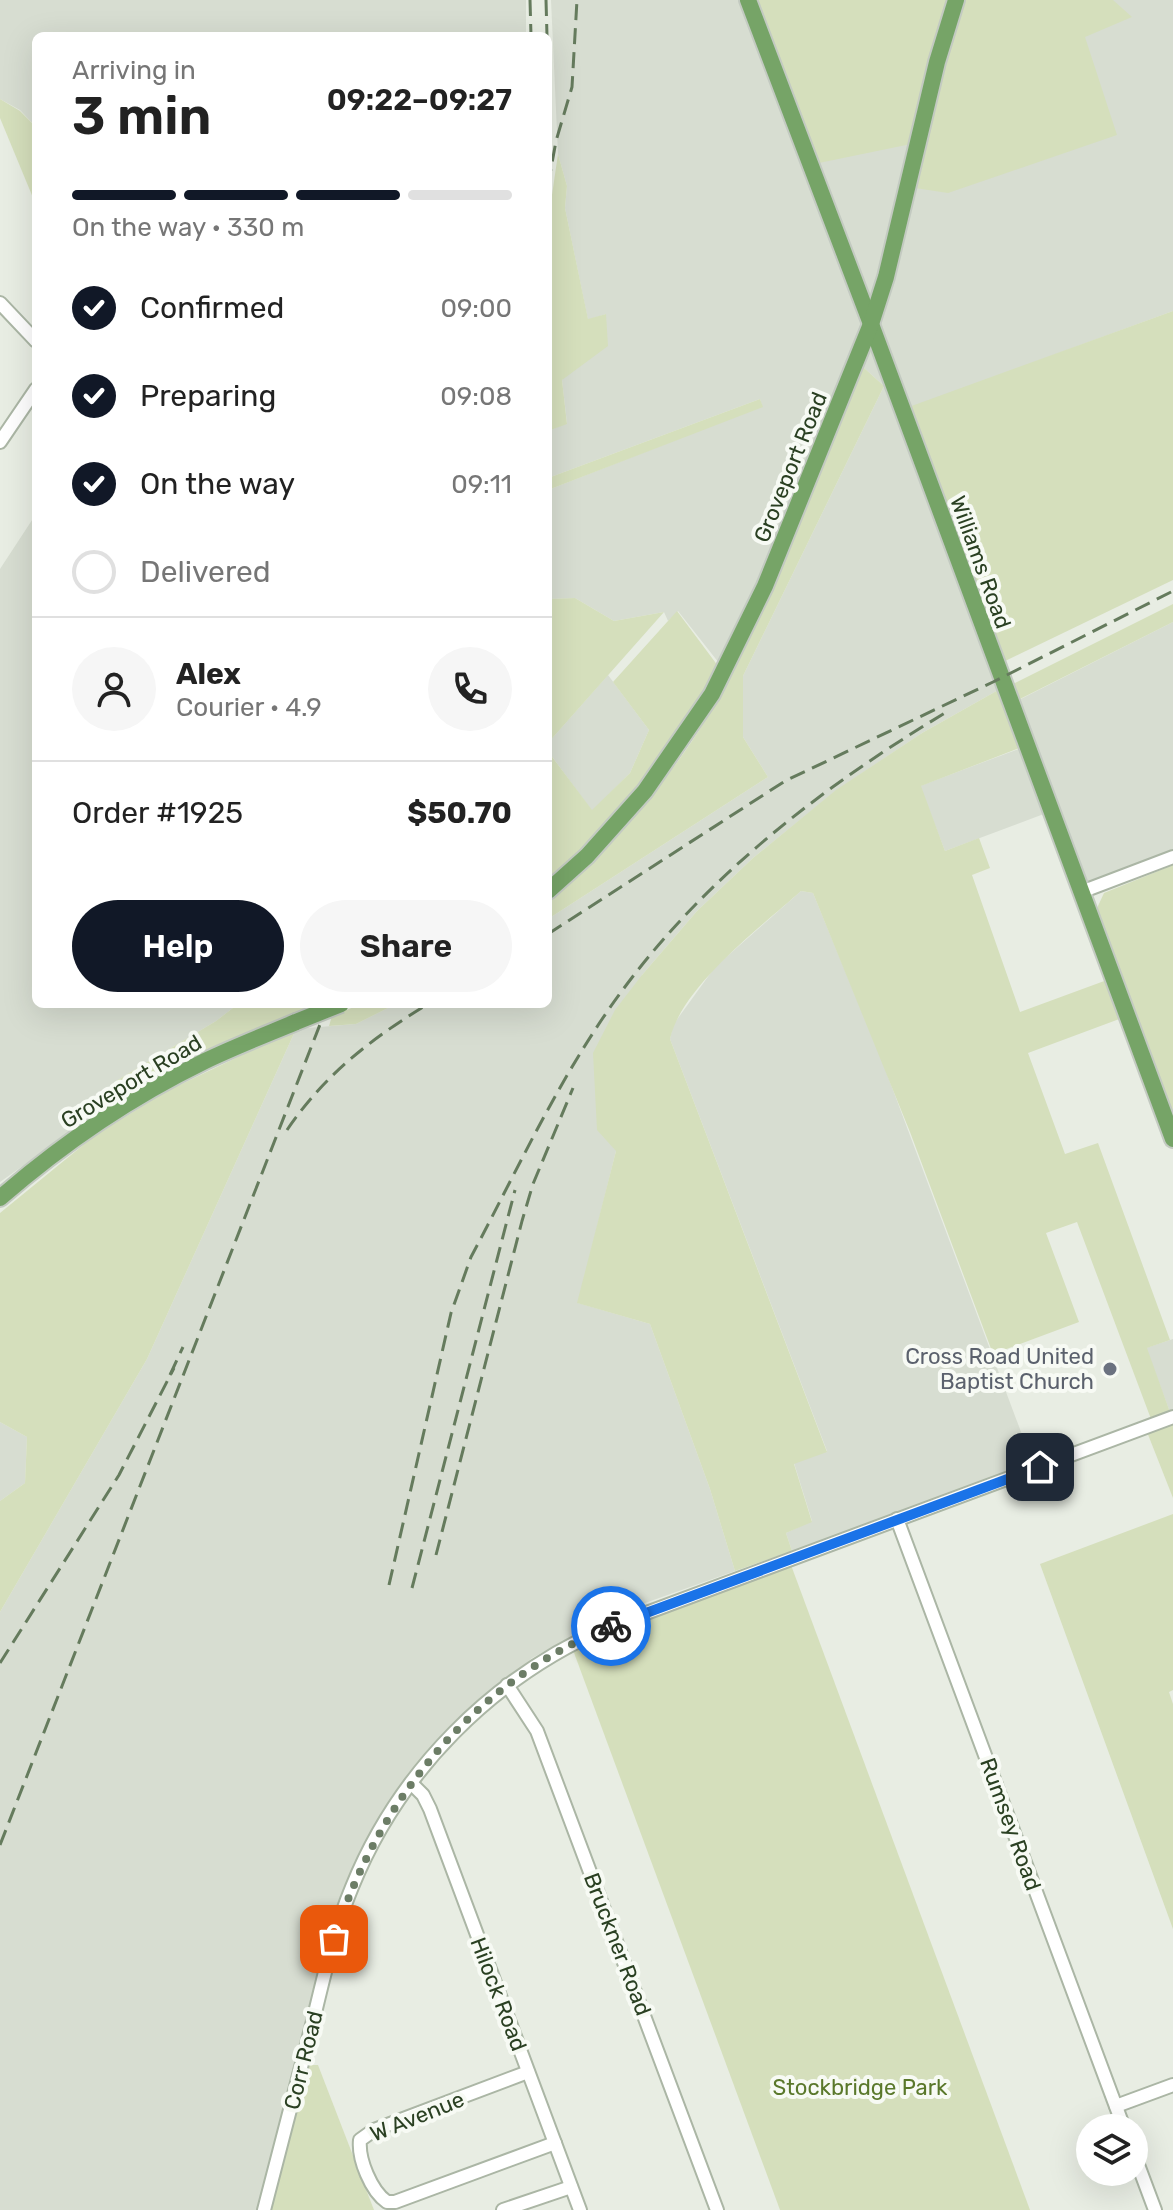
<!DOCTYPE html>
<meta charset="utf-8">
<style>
:root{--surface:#fff;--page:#f6f6f6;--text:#222;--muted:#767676;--line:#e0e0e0;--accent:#111827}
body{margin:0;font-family:Rubik,sans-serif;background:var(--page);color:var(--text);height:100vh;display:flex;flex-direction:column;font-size:30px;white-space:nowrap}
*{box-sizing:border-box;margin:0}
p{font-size:26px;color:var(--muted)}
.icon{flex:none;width:44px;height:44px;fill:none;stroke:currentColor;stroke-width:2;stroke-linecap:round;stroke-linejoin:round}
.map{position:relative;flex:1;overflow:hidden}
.drawer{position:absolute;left:32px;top:32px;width:520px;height:976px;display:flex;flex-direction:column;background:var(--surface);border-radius:12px;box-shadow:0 8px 32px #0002}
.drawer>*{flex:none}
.buttons{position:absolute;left:1076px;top:2114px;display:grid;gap:16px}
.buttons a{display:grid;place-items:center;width:72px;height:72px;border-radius:50%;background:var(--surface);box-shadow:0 8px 32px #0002;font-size:40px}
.pin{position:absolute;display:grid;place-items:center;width:68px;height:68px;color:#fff;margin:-34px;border-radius:16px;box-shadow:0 4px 12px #0006}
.courier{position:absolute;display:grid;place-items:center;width:80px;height:80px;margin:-40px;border:6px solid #1a73e8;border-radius:50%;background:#fff;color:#222;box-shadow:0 2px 10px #0007}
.overview em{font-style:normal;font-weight:600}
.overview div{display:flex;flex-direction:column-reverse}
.overview{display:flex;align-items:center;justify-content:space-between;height:136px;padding:0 40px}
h1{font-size:52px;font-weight:600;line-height:60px}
.bar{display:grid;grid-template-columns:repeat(4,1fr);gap:12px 8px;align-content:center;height:96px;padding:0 40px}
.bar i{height:10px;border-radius:6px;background:var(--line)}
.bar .current{background:var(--accent)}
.bar p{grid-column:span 4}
.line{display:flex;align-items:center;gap:20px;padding:0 40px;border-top:2px solid var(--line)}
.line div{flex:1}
.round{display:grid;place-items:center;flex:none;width:84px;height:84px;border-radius:42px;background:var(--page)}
ol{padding:0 40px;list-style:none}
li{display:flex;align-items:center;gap:24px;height:88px}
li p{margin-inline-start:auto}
li .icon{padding:8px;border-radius:50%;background:var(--accent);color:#fff;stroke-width:4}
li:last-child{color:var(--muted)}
li i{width:44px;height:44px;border:4px solid var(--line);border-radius:50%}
.cta{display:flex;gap:16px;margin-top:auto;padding:16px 40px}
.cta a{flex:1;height:92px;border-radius:48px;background:var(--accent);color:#fff;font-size:32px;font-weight:600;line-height:92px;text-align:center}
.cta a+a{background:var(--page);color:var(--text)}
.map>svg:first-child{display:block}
</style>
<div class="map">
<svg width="1173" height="2210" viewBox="0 0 1173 2210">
<rect width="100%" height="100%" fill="#e8ede3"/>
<!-- built -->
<g fill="#d7ddd1">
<path d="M0,0H526V36H36V127L20,110L0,99Z"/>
<path d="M551,0H1173V311L906,409L1001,663L989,669L1000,689L922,733L837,790L753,858L697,911L642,975L616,1151L578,1303L650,1324L710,1489L735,1571L617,1613L532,1658L444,1732L407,1776L364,1848L346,1889L324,1951L258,2210H0V1612L147,1359L296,1029L356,1024L396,1004H548V919L768,777L743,737V676L884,386L863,367L778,573L730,677L678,611L668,621L664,612L614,621L575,598L548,599V490L762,406L760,399L548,478V431L567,423L562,380L606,314L588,320L565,208L567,186L558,154Z"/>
<path d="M36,514V1004H238L216,1021L116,1081L106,1107L0,1182V569Z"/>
<path d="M1173,622V865L1090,896L1057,809L945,851L920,786L1021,748L1007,706Z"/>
<path d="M608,675L649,730L630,773L592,811L548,751V743Z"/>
<path d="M801,891L813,893L881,1058L1033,1464L792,1551L786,1533L812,1521L794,1463L827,1451L670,1039L673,1025L715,967Z"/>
<path d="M1173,1339V1420L1146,1348Z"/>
<path d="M0,1422L27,1437L25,1483L0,1501Z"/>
</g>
<!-- green -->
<g fill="#d5dfbc">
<path d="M753,0H949L911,144L814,164Z"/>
<path d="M964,0H1113L1132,17L1085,37L1117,135L948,193L915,188L946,56Z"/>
<path d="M0,99L20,111L36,127V205L0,118Z"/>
<path d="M558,154L567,186L565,208L588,319L606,314L608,346L562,380L567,424L548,431V222Z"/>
<path d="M1173,311V580L1001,663L906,408Z"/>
<path d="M863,367L884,386L743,676V737L768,777L548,919V902C620,840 687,761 731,675C781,576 821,470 863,367Z"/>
<path d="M760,399L763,407L548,490V478Z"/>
<path d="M575,598L614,621L664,612L548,743V599Z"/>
<path d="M1173,604V622L1016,701L1011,685Z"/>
<path d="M677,611L718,666C671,749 621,817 548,880V755L550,754L592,810L630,773L649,730L613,682Z"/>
<path d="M1000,689L1022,747L921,786L945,851L979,838L990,868L972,875L1020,1012L1107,980L1122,1018L1028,1053L1065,1154L1098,1143L1170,1340L1147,1348L1170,1412L1151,1419L1077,1222L1046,1233L1079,1322L993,1354L910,1132L813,893L801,891C761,927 682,986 670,1039L827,1452L794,1464L812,1522L786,1533L792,1551L735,1571L710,1489L650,1324L577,1303L616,1151L597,1130L593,1053L615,1010L642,975L697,911L753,858L836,790L922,733Z"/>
<path d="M1173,865V1129L1097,917L1098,906L1104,893Z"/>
<path d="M238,1004H311L310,1008L199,1056L107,1107L116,1081L216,1021Z"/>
<path d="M361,1004H396L356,1024L329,1026L332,1016Z"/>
<path d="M296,1029L147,1359L0,1612V1501L25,1483L27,1437L0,1422V1213L93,1137L165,1092Z"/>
<path d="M1173,1423V1498L1147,1432Z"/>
<path d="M1173,1514V1690L1169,1692L1173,1704V1929L1040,1564Z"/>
<path d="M791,1565L1030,2210H780L573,1650L595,1638Z"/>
<path d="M307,2065H318L374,2210H270Z"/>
</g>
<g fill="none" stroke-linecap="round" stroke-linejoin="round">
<!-- minor casing -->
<g stroke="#abb6a5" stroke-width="16">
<g id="minor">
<path d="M0,303L36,341"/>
<path d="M0,442L36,389"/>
<path d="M1081,892L1173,857"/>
<path d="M897,1519L1124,2128"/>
<path d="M507,1685L537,1731L717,2210"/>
<path d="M411,1783L423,1795L430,1809L580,2210"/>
<path d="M528,2072L374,2130L360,2140C358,2159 371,2191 387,2202H395L555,2143"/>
<path d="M1116,2106L1173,2085"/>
<path d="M1134,2154L1155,2210"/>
<path d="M264,2210C280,2147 297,2084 313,2021C324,1976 334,1930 352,1887C399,1771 492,1678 606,1628L1173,1417"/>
<path d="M503,2210L571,2187"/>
</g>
</g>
<!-- major casing -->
<g stroke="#c3cac1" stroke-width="20">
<g id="major">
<path d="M748,0L871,324L1173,1139"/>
<path d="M548,891L587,856L645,791L712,694L765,586L871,324L886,277L937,62L956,0"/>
<path d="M0,1198C62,1144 131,1097 205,1061C234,1047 265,1035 296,1022"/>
</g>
</g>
<!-- minor -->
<use href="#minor" stroke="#fff" stroke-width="12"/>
<!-- major -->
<use href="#major" stroke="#76a467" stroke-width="16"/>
<!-- rail -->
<g stroke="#657b5d" stroke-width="3" stroke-dasharray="16 8" stroke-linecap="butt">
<path d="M530,0L531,36"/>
<path d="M546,0L547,36"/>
<path d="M548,185L556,141L572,87L577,0"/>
<path d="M548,934L785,781L993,682L1173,591"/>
<path d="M287,1130C324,1075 372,1038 428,1004"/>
<path d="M170,1375L183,1347"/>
<path d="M436,1555L522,1221L533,1184L573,1088"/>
<path d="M389,1585L451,1313L471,1257C511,1182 547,1104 593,1033C681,895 811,793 950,710"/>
<path d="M412,1588L515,1190"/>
<path d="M0,1663L119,1475L174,1368"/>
<path d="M0,1845L328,1004"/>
</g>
<!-- major-bridge casing -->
<g stroke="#c3cac1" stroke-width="20" stroke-linecap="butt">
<path id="major-bridge" d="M296,1022L341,1004"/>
</g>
<!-- major-bridge -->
<use href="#major-bridge" stroke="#76a467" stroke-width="16"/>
</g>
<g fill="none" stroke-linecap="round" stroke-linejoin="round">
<!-- done -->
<path stroke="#6c7d66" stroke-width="8" stroke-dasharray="0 14.4" d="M334,1939C378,1799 474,1682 611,1626"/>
<!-- route -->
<path stroke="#1a73e8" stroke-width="10" d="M611,1626L1040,1467"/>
</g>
<!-- markers -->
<circle fill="#6b7280" stroke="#f7faf4" stroke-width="3" cx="1110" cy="1369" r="8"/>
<g text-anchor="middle" stroke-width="8" stroke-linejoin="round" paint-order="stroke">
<!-- street labels -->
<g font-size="22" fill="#2a4022" stroke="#f7faf4">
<text transform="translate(790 467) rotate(-68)" y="8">Groveport Road</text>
<text transform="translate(981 562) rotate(70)" y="8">Williams Road</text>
<text transform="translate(131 1081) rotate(-31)" y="8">Groveport Road</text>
<text transform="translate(1011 1824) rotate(70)" y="8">Rumsey Road</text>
<text transform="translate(618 1944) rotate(69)" y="8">Bruckner Road</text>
<text transform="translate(499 1994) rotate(69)" y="8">Hilock Road</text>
<text transform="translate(303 2060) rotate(-76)" y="8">Corr Road</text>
<text transform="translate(417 2116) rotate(-22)" y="8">W Avenue</text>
</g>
<!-- worship labels -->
<g font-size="22" fill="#5b616d" stroke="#f7faf4" text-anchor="end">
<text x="1094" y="1364">Cross Road United<tspan x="1094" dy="25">Baptist Church</tspan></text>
</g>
<!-- park labels -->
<g font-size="22" fill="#5a782b" stroke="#f7faf4">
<text x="860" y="2095">Stockbridge Park</text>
</g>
</g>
</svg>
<div class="buttons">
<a><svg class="icon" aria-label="layers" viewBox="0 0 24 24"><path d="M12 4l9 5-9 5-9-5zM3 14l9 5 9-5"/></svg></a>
</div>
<div class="pin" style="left:334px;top:1939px;background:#ea580c"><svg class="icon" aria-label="bag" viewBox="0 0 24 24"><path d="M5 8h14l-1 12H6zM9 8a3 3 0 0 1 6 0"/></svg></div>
<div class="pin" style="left:1040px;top:1467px;background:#1f2937"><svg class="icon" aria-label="home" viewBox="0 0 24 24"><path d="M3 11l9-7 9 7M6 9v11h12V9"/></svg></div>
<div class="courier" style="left:611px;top:1626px"><svg class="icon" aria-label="bike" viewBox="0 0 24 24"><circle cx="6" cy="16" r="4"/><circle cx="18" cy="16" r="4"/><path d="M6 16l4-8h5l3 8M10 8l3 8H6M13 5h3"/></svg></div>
<section class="drawer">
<div class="overview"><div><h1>3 min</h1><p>Arriving in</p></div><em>09:22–09:27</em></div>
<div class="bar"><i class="current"></i><i class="current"></i><i class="current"></i><i></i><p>On the way · 330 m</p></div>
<ol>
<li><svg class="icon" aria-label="check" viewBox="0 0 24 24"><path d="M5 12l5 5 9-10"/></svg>Confirmed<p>09:00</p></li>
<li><svg class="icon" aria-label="check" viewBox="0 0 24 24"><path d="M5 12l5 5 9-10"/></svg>Preparing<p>09:08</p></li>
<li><svg class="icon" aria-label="check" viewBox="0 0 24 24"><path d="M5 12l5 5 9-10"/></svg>On the way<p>09:11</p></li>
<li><i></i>Delivered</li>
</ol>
<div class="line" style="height:144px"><a class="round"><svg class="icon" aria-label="person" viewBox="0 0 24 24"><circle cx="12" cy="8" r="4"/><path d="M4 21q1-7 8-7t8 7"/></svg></a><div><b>Alex</b><p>Courier · 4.9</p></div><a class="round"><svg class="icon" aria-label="phone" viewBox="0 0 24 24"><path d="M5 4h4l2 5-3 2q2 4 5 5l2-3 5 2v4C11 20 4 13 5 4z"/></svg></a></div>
<div class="line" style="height:104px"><div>Order #1925</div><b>$50.70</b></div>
<div class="cta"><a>Help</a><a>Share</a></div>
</section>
</div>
